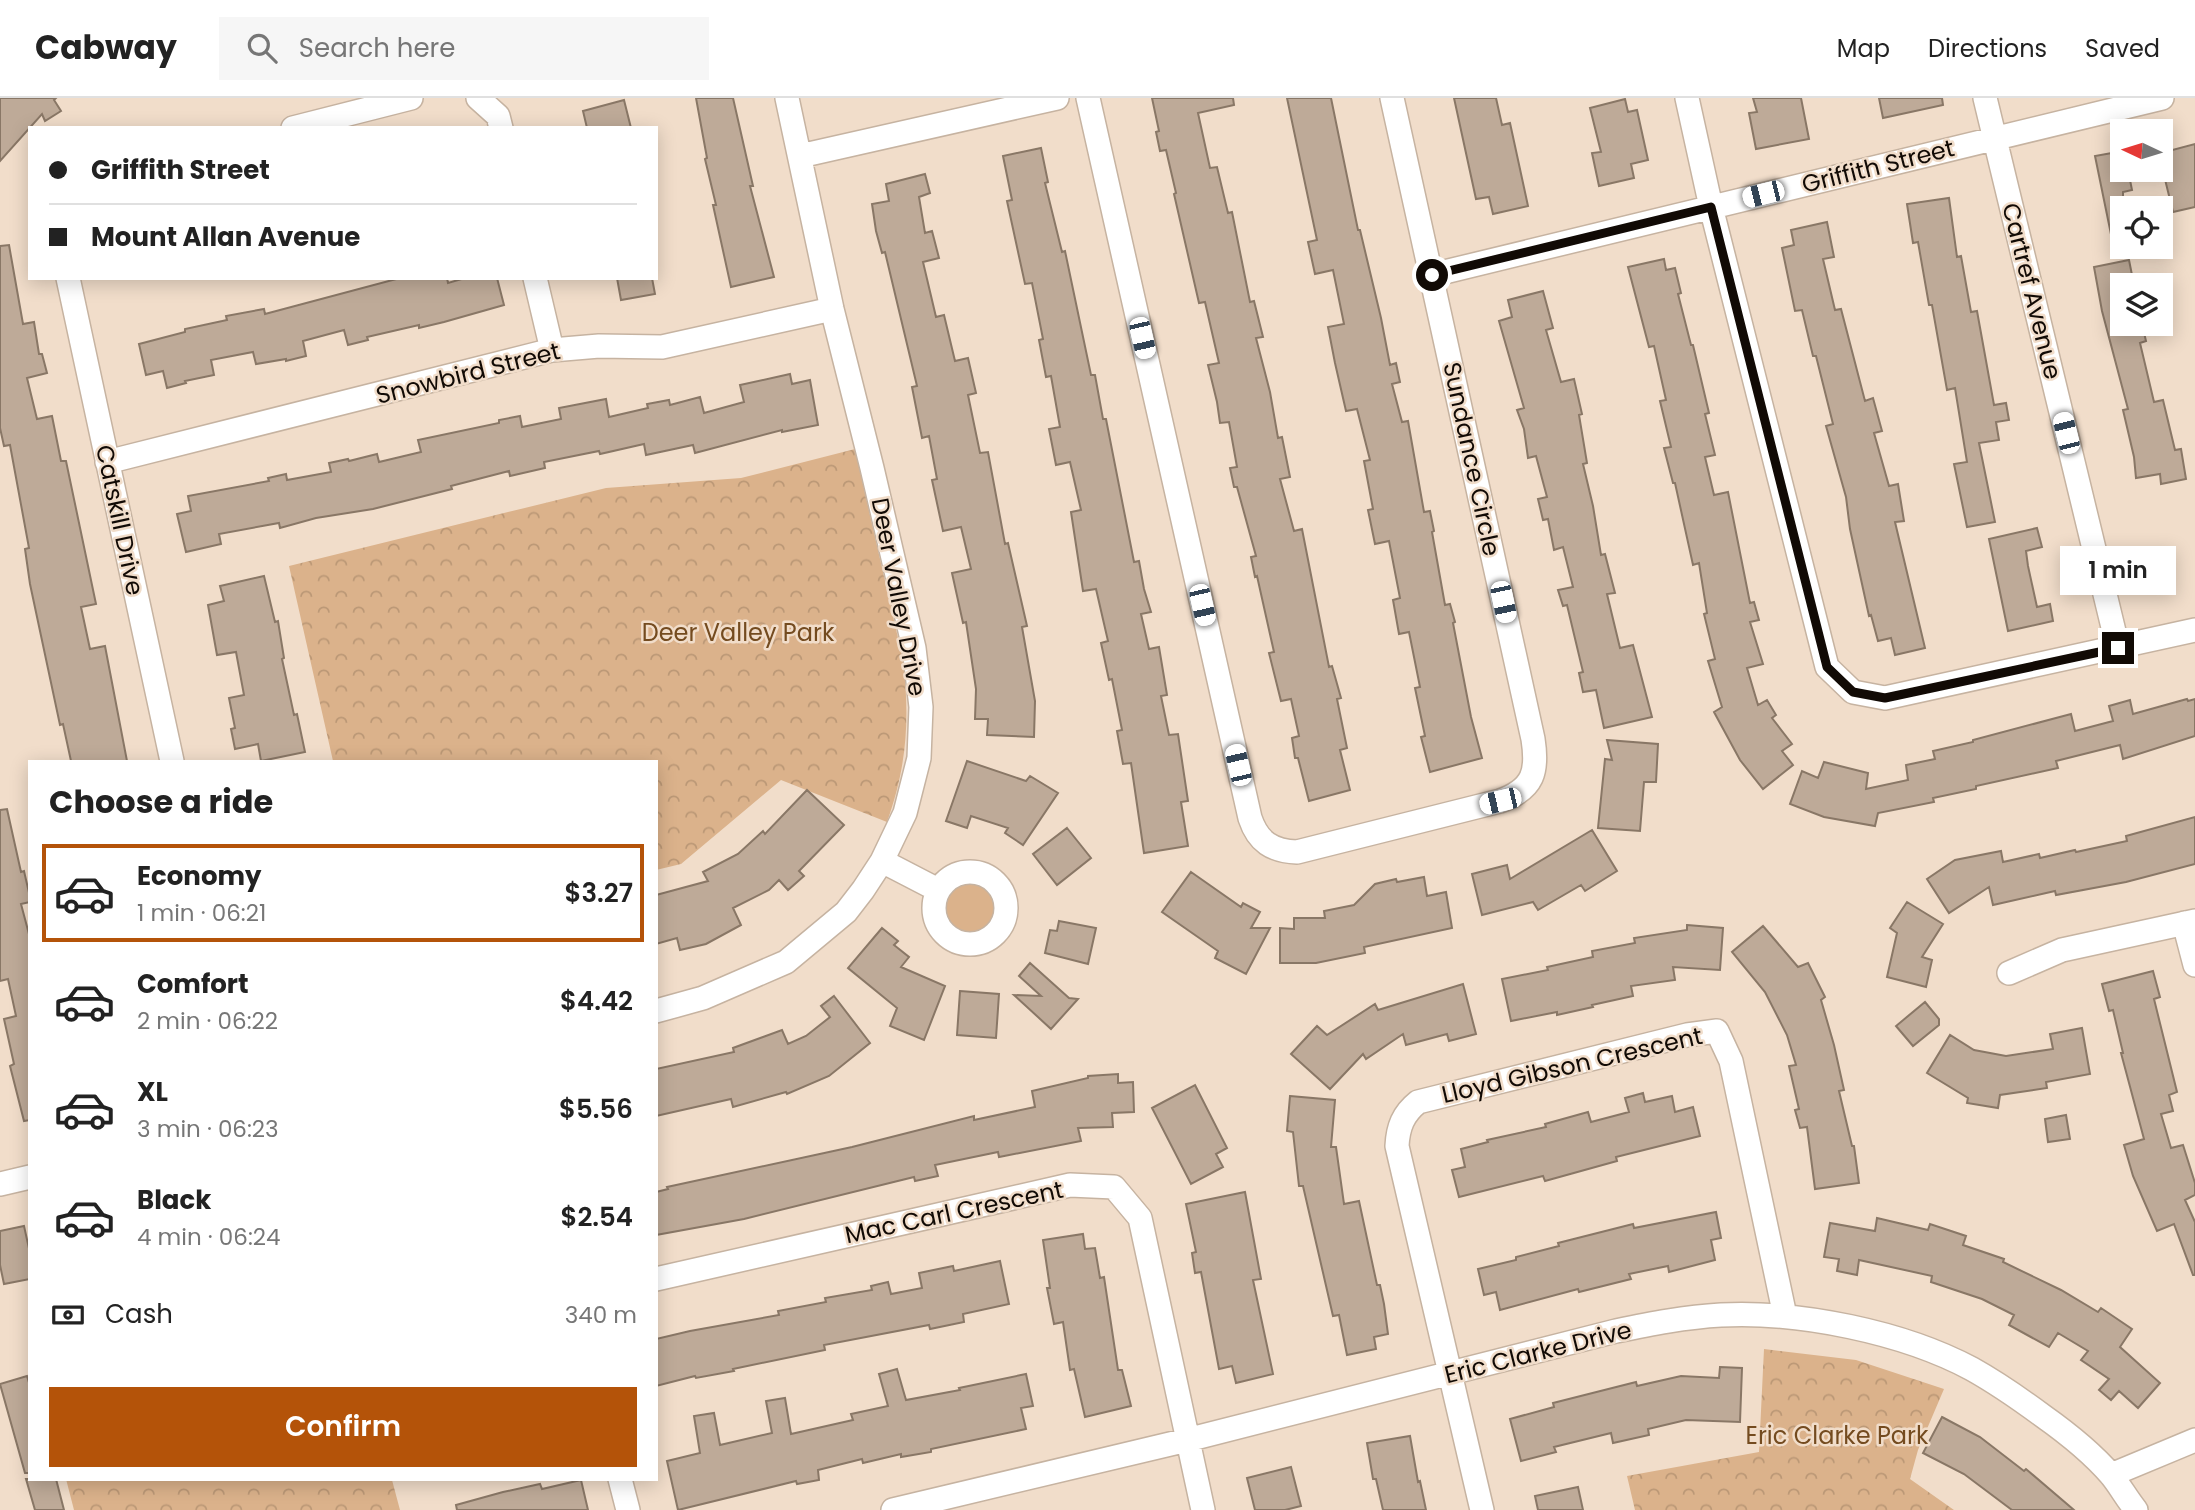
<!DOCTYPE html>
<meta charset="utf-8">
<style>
body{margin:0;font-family:Poppins,sans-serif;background:#f6f6f6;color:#222;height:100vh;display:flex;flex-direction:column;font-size:26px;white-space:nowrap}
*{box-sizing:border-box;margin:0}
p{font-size:23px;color:#767676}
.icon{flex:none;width:38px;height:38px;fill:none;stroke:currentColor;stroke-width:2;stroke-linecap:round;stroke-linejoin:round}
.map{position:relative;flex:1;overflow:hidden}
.details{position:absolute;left:28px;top:662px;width:630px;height:721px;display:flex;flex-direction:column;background:#fff;border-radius:0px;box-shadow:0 4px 18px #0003}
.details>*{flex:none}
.guide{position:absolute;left:28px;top:28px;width:630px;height:154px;border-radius:0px;box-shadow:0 4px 18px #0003;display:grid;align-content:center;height:154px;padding:0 21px;background:#fff}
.needle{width:46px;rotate:274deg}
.fabs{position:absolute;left:2110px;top:21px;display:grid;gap:14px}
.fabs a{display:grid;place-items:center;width:63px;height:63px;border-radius:0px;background:#fff;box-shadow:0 4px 18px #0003;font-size:35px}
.end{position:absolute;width:32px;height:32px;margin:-16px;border:9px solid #110a05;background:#fff;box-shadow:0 0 0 4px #fff}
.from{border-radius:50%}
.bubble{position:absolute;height:49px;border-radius:0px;background:#fff;box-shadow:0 4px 18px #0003;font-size:23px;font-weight:600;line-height:49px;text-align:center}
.car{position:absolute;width:21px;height:42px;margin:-21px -10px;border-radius:9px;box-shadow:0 0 5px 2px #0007;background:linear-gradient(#fff 24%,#345 0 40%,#fff 0 76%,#345 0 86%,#fff 0)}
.guide b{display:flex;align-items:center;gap:24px;height:66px;font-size:26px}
.guide b+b{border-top:2px solid #e0e0e0}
.guide i{width:18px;height:18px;background:#222}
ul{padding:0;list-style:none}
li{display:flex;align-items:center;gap:21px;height:98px;margin:0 14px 10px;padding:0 7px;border:4px solid transparent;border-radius:0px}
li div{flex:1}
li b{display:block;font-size:26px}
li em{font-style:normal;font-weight:600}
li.selected{border-color:#b45309}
li>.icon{width:63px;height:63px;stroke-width:1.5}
h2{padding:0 21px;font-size:32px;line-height:84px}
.pay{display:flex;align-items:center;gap:18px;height:77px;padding:0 21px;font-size:26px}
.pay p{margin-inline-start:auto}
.cta{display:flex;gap:14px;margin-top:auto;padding:14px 21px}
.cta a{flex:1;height:80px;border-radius:0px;background:#b45309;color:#fff;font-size:28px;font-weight:600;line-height:80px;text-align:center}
header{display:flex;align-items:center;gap:42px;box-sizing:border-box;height:98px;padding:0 35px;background:#fff;border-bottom:2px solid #e0e0e0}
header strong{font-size:33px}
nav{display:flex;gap:38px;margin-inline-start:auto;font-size:24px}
.search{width:490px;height:63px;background:#f6f6f6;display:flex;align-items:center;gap:18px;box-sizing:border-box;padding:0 24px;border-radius:0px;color:#767676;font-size:26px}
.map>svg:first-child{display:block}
.grass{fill:#dbb28b}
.forest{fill:url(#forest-crowns)}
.building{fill:#beaa98;stroke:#897766;stroke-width:2}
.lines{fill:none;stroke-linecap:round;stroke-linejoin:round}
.street-casing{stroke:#c6b3a1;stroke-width:26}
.street{stroke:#fff;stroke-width:23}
.route{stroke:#110a05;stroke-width:9}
.labels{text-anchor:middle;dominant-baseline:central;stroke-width:5;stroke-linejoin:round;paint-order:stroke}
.street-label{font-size:24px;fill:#110a05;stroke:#f1ddca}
.park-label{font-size:24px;fill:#744b1f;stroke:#f1ddca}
</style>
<header>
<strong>Cabway</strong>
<div class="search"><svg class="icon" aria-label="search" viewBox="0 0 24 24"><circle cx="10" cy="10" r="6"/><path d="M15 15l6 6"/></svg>Search here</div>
<nav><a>Map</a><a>Directions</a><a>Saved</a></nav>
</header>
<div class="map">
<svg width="2195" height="1412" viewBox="0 0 2195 1412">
<defs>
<pattern id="forest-crowns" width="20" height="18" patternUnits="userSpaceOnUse" patternTransform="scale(1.75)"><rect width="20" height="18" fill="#dbb28b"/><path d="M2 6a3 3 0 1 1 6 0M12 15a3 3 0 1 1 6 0" fill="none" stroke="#bb9876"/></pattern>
</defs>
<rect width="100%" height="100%" fill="#f1ddca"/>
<path class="grass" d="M944 810a26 26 0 1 1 52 0a26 26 0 1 1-52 0Z"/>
<path class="forest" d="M855,351L903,562C910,621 907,668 887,724L781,682L681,766L656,772V663H333L289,468L606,390L741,380Z
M1764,1251L1856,1262L1944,1291L1918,1352L1910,1381L1954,1412H1635L1627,1378L1759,1354Z
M66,1381H395L392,1382L400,1412H74Z"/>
<path class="building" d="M0,0H56L54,2L61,13L45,23L42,16L0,63Z
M696,0H733L753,88H750L774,179L731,189L713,107H716L705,61L707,60Z
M1152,0H1233L1234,7L1198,15L1210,70L1217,69L1228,115L1232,114L1250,204L1254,203L1263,239L1256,240L1270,294L1278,340L1282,339L1290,379L1280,381L1294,433L1302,431L1329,569L1332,568L1341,600L1337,601L1347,650L1340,652L1350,692L1309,703L1298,660H1295L1292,640L1299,638L1291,601L1281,603L1269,555L1274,554L1257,478L1255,479L1251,459L1256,458L1237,389H1234L1230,370L1237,369L1229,324L1220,325L1217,304L1208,267L1219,265L1205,204L1199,205L1174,96L1176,95L1166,52L1160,53L1156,34L1159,33Z
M1287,0H1331L1358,132H1360L1381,220L1390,267L1396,265L1400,284L1392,286L1402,324L1408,323L1424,414L1430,413L1434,433L1432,434L1445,507L1450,506L1455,524L1453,525L1471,619L1482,660L1430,674L1421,639L1425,638L1415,590L1420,589L1409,534L1399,536L1393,502L1400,500L1389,443L1375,446L1368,412L1373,411L1364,363L1370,362L1357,311L1346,313L1335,265L1328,229L1344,226L1333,172L1315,176L1308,144L1317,142Z
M1454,0H1496L1502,27L1510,25L1528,108L1493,116L1489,99L1476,101Z
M1753,0H1801L1809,41L1756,51L1749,15L1757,14Z
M1879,0H1942L1943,7L1883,20Z
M1625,1L1628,14L1637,12L1648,62L1631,66L1634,80L1599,88L1592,55L1601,54L1590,10Z
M624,2L631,30H587L583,13Z
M2195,46V109L2173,114L2161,65V55Z
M1041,50L1048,84L1045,85L1062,154L1065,153L1091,277H1095L1103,321H1106L1134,464L1139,463L1144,491L1151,514L1141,516L1149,551L1159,549L1167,597L1161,598L1169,637L1178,636L1188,703L1181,704L1188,748L1144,755L1131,665L1123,666L1117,633L1122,632L1112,581L1109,582L1101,545L1108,543L1096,491L1083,493L1071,414L1081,412L1070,364L1056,367L1049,331L1060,329L1051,278L1046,279L1039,242L1043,241L1032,185L1025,186L1007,103L1012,102L1003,58Z
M2123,53V72H2128L2132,92L2123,94V155L2115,156L2095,58Z
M925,76L930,95L919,99L925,135L932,133L939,160L923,164L936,219L944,217L955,263L968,260L976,295L968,297L980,355L988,354L1005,446L1008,445L1027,528L1022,529L1035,603L1034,639L987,637L988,621H975L976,591L966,524L963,525L952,475L971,471L961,429L943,433L932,382L937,381L929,338L922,340L912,289L917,288L885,154L882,155L876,133L872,106L889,103L886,86Z
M1949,100L1957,159L1961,158L1971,214L1977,213L1994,307L2006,305L2009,322L1996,324L1999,342L1979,345L1995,424L1967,429L1954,366L1967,364L1955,290L1947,292L1932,207H1929L1918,144L1913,145L1907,106Z
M1827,124L1834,159L1823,161L1835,212L1841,211L1865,303L1873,300L1882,333L1874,335L1889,388L1898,386L1904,423L1895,424L1925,550L1895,557L1891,540L1878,543L1871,517L1869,518L1850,431L1846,399L1826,328L1833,326L1816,258H1813L1802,212L1795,213L1782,150L1794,147L1791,132Z
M9,147L23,226L34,224L39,256H42L47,275L27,280L37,321L52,318L61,363H66L96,506L81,509L90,551L105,548L127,663H71L63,626L60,627L30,486L25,451L29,450L10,347L4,348L0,330V148Z
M1664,161L1666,172L1675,170L1681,195L1678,196L1691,247H1693L1709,315L1705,316L1715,357L1705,359L1714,397L1728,394L1750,505L1754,504L1759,522L1750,524L1763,566L1747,570L1758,607L1767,602L1776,617L1772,620L1792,646L1782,653L1793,667L1763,691L1740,662L1714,614L1722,609L1708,563L1715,561L1704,516L1707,515L1699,465L1693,467L1675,385H1673L1664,350L1671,349L1660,303L1666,302L1654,248L1649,249L1628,169Z
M2129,162L2134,187H2123V226H2142L2146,243L2140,245L2154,304L2163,302L2175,352L2181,351L2186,381L2161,386L2160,376L2136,380L2134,359L2123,312L2128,311L2102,213L2094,169Z
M400,180H447L448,185L465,180H497L504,207L444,224L419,230V227L367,239L368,242L348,247L344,232L303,243L306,258L286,263V261L256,266L253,254L211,262L214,277L185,283L186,285L167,290L163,273L146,277L139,246L185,234V231L227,222L226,218L264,211L265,216Z
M617,180H652L655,196L621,202Z
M1543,193L1553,230L1546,232L1561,284L1574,281L1582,316L1579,317L1587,365L1583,366L1593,408L1601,457L1605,456L1615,495L1607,496L1620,550L1633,547L1652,619L1604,630L1596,592L1583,594L1579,575L1583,574L1567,507L1563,508L1558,492L1573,489L1563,449L1554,452L1548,421L1543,422L1538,401L1547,399L1536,358L1528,360L1524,331L1517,312L1524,310L1499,223L1512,219L1508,202Z
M790,276L792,286L810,282L818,327L782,334V332L695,355L693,347L646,357L644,346L600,356L599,353L544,364L545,370L510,378L509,373L451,388L452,391L373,411L316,420L280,430L279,425L219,436L221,446L186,454L177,416L191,413L188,398L269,383L268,380L286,376L287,382L331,374L329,365L348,361L349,363L377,356L379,364L421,354L418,342L499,325V322L520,318L522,329L561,321L559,310L606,301L609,319L648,310L647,306L669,302L670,307L700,299L704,315L744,304L740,287Z
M2037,430L2042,449L2026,453L2028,468L2037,509L2050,506L2053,523L2008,533L1989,441Z
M264,478L275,524L278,523L284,560L282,561L294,617L297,616L305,654L261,663L258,646L235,651L231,631L235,630L229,600L244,597L236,554L217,557L208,507L224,503L220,488Z
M2187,601L2188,603L2195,601V638L2123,661L2120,647L2056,663L2058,670L1976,688V691L1933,700L1934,704L1878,715L1875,728L1824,719L1790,706L1802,673L1818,680L1824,664L1868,675L1866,691L1908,682L1906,667L1935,661L1933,653L1973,644V642L2071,616L2075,633L2113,623L2109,608L2130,602L2133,616Z
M1607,642L1658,646L1656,684H1644L1640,733L1598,730L1605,661L1612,662Z
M967,663L1026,683L1030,678L1058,695L1023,747L1005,735L1008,730L971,718L967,730L946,723Z
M807,692L844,727L799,773L804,778L788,792L779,782L769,792L733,810L741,827L706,846L680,852L677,840L656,846V797L708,783L703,774L738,756L763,733L765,736Z
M7,711L21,774L24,773L30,799V804L21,806L30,840V1022L24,1023L10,968L14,966L4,921L16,918L8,881L0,883V712Z
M2195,719V766L2126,784L2056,797L2055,793L1993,807L1989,789L1949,815L1927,781L1955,762L2001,753L2003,764L2039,756L2040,760L2075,752L2076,754L2127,743L2126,738Z
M1067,730L1091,760L1057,787L1033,756Z
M1592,732L1617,773L1585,793L1581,787L1538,812L1533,804L1482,817L1472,776L1507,767L1510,781Z
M1191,774L1241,809L1243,805L1260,814L1251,830H1270L1246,876L1215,860L1218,853L1162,814Z
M1424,779L1427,798L1446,794L1452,830L1364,849L1365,855L1316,865H1280V830L1294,831V820H1325L1324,813L1354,807L1375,786L1396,781L1397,784Z
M1907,804L1943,826L1922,859L1932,862L1926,889L1887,879L1897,835L1890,830Z
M1059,823L1096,830L1088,866L1045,855L1050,832L1057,833Z
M1687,827L1723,830L1720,872L1673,869L1675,882L1631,888L1633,898L1592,907L1593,909L1557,917V914L1511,923L1502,881L1548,872L1547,869L1593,859L1592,853L1635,845L1634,840L1687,832Z
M1763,828L1798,869L1808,865L1825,899L1821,902L1834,947L1844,992L1839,993L1852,1048H1854L1859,1085L1815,1091L1807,1029L1800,1030L1795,1012L1799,1011L1789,968L1796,967L1787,937L1765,894L1732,854Z
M882,830L898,843L894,847L909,859L901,869L945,888L924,942L890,928L897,910L848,870Z
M1030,865L1069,900L1078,901L1051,931L1014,897L1041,898L1019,878Z
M2153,873L2160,899L2154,901L2177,994L2169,997L2173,1013L2161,1016L2171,1050L2183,1047L2195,1085V1097L2185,1102L2195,1124V1177H2193L2174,1126L2157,1133L2133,1078L2124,1047L2144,1041L2121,955H2123L2113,912L2109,913L2102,886Z
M1463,886L1476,936L1449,943L1447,936L1406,947L1403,936L1366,961L1363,956L1330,991L1291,956L1317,928L1327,937L1375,906L1378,912Z
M960,893L999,896L996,940L957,937Z
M834,898L870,945L829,978L787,996L786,994L733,1009L731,1001L656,1018V971L734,954L733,950L782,932L788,946L806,938L830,919L821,908Z
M1925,904L1939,921V927L1913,948L1896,928Z
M2082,930L2090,976L2046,984L2047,990L2000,997L1998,1010L1967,1005L1968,1000L1927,975L1950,937L1974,952L2006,958L2053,951L2050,936Z
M1118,976V985L1133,984L1134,1014L1112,1015L1113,1029L1078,1030L1081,1043L999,1059L998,1054L935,1067L938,1078L915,1083L914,1079L744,1121L656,1137V1094L668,1091L667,1089L852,1049L974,1018V1022L1035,1009L1032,993L1088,980V978Z
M1195,987L1227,1050L1216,1056L1223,1069L1191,1086L1152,1010Z
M1643,995L1645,1004L1672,998L1675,1014L1693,1009L1700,1038L1616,1059L1617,1063L1545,1083L1543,1078L1459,1099L1452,1072L1465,1069L1461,1051L1488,1044L1487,1042L1546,1029L1545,1026L1588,1014L1591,1024L1629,1014L1625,1000Z
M1290,998L1335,1002L1331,1049H1336L1344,1106L1359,1103L1377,1187H1380L1384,1206L1388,1236L1374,1239L1376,1251L1347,1257L1339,1217L1333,1218L1303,1088H1299L1293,1034L1287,1033Z
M2066,1017L2070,1041L2048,1044L2045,1021Z
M1245,1094L1261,1181L1253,1182L1273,1276L1236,1285L1232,1268L1219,1271L1201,1174L1195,1175L1192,1155L1196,1154L1186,1106Z
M1716,1114L1721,1140L1711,1142L1715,1162L1669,1174L1668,1168L1629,1176L1631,1181L1579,1194L1578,1191L1500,1212L1496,1194L1484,1197L1478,1171L1516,1162V1159L1559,1148L1558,1145L1633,1126L1634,1130Z
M1877,1120L1928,1132L1930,1126L1966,1138L1963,1147L2004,1161L2003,1164L2061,1192L2098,1214L2101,1210L2132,1231L2120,1249L2160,1285L2138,1310L2119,1293L2111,1302L2099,1292L2109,1281L2081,1262L2088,1253L2058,1235L2049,1249L2009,1227L2014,1217L1982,1201L1931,1184L1932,1178L1859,1162L1857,1177L1837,1173L1839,1161L1824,1159L1830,1125L1875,1133Z
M24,1128L30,1155V1181L4,1186L0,1167V1133Z
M1083,1136L1085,1151L1095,1150L1100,1180L1104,1179L1118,1272H1122L1131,1308L1085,1319L1074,1271L1070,1272L1063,1224L1054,1226L1047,1190H1050L1043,1142Z
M1000,1163L1009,1206L963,1216L964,1224L930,1231L929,1227L824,1247L825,1252L733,1271L734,1273L696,1280L695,1278L656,1288V1241L690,1233L779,1217L778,1213L826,1204L825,1200L872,1192L871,1188L888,1184L891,1196L922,1190L919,1175L953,1168L954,1173Z
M1720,1269L1742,1270L1740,1324L1686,1322L1648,1331L1649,1337L1613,1345L1611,1335L1554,1349L1556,1354L1521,1363L1510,1321L1554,1309L1553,1305L1636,1284L1637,1288L1681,1278L1719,1280Z
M897,1271L906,1302L960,1292L959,1290L1026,1276L1033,1308L1021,1310L1026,1331L931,1351V1354L901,1359V1356L863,1365L862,1361L818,1372L819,1382L797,1386L796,1383L678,1412L667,1363L700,1355L694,1318L714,1315L720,1347L772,1335L766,1303L785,1300L791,1336L853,1322L851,1316L888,1308L879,1276Z
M27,1278L30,1288V1375H25L0,1286Z
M1942,1319L1980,1339L2024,1373L2026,1371L2074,1412H2012L1964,1376L1923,1355Z
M1410,1338L1418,1384L1420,1383L1426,1412H1383L1376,1381H1373L1367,1345Z
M1291,1369L1301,1408L1285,1412H1255L1247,1380Z
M26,1381H56L64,1412H35Z
M581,1382L588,1412H457L456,1407L503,1394L540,1386L542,1391Z
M1578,1389L1583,1412H1538L1535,1398Z"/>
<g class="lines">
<defs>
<path id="street" d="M478,0L498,18L501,30
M1088,0L1250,720C1258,744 1272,753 1297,754L1500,703C1534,691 1538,673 1533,641L1392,0
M1687,0L1711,109L1827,569L1853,594L1885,600L2195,532
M1985,0L2118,550
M293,30L411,0
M800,58L1057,0
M1432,177L2162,0
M68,180L172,663
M535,180L552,252
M107,364L552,252L599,248L662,249L832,211
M882,763L938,792
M934 810a36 36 0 1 1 72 0a36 36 0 1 1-72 0Z
M2184,825L2195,867
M2009,875L2062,852L2195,823
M656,913L703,900L786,864L846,814L863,792L882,763L905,715L919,660L921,609L914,550L872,370L832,211L787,0
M0,1086L30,1079
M656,1181L1070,1087L1114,1089L1140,1120L1203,1412
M2111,1377L2195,1342
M620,1381L628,1412
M893,1412L1187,1342L1616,1233C1650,1226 1685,1219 1721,1217C1799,1213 1903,1234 1972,1271C1997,1285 2020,1301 2043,1318C2067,1335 2092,1355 2111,1377C2120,1388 2127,1401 2136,1412
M1482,1412L1397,1048C1398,1029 1403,1016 1418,1004L1687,937L1717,933L1731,963L1785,1218"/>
</defs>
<use href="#street" class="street-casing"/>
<use href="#street" class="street"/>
</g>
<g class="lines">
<path class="route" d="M1432,177L1711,109L1827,569L1853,594L1885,600L2118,550"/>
</g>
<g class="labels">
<g class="street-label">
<text transform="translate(1878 68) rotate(-14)">Griffith Street</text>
<text transform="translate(2032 193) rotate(76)">Cartref Avenue</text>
<text transform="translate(468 275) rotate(-14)">Snowbird Street</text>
<text transform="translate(1472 361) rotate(78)">Sundance Circle</text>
<text transform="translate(120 422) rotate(78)">Catskill Drive</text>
<text transform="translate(899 499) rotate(79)">Deer Valley Drive</text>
<text transform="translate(1572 967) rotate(-13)">Lloyd Gibson Crescent</text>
<text transform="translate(954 1114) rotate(-12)">Mac Carl Crescent</text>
<text transform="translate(1538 1254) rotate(-14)">Eric Clarke Drive</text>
</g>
<g class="park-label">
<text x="738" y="534">Deer Valley Park</text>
<text x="1837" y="1337">Eric Clarke Park</text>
</g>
</g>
</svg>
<div class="fabs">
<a><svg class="needle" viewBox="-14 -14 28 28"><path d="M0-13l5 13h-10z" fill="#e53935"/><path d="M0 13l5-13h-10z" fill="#767676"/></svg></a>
<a><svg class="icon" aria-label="locate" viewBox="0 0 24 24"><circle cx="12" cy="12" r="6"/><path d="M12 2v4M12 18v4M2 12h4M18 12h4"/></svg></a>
<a><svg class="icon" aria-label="layers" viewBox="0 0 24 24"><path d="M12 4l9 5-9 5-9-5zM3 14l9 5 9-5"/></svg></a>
</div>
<i class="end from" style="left:1432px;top:177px"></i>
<i class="end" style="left:2118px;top:550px"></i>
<div class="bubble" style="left:2060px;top:448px;width:116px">1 min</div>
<i class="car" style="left:1763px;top:96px;rotate:256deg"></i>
<i class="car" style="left:1142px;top:240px;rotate:167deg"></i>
<i class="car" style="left:2066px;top:335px;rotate:346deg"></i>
<i class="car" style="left:1503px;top:504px;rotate:168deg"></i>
<i class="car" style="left:1202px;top:507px;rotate:167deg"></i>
<i class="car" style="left:1238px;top:667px;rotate:347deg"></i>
<i class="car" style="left:1500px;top:703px;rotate:257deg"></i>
<div class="guide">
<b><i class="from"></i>Griffith Street</b>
<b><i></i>Mount Allan Avenue</b>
</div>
<section class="details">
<h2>Choose a ride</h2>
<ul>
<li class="selected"><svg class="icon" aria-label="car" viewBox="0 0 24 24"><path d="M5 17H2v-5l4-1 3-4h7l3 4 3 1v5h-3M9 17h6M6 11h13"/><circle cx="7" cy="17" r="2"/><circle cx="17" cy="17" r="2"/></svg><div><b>Economy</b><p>1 min · 06:21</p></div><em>$3.27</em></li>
<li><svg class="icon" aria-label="car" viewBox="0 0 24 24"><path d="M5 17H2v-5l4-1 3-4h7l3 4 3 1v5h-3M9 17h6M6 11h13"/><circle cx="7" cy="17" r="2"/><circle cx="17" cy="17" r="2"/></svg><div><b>Comfort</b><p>2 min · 06:22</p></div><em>$4.42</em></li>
<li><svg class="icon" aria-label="car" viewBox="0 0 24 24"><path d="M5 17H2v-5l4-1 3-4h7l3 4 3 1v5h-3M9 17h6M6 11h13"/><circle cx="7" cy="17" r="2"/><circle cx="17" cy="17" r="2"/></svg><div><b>XL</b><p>3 min · 06:23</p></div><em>$5.56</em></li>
<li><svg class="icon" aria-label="car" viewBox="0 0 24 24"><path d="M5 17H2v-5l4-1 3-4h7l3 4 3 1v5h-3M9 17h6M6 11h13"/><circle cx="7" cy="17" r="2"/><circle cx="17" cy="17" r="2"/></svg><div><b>Black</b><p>4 min · 06:24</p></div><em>$2.54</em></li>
</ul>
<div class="pay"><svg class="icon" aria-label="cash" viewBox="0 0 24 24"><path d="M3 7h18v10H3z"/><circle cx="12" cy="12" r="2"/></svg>Cash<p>340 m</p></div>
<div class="cta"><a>Confirm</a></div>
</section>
</div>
